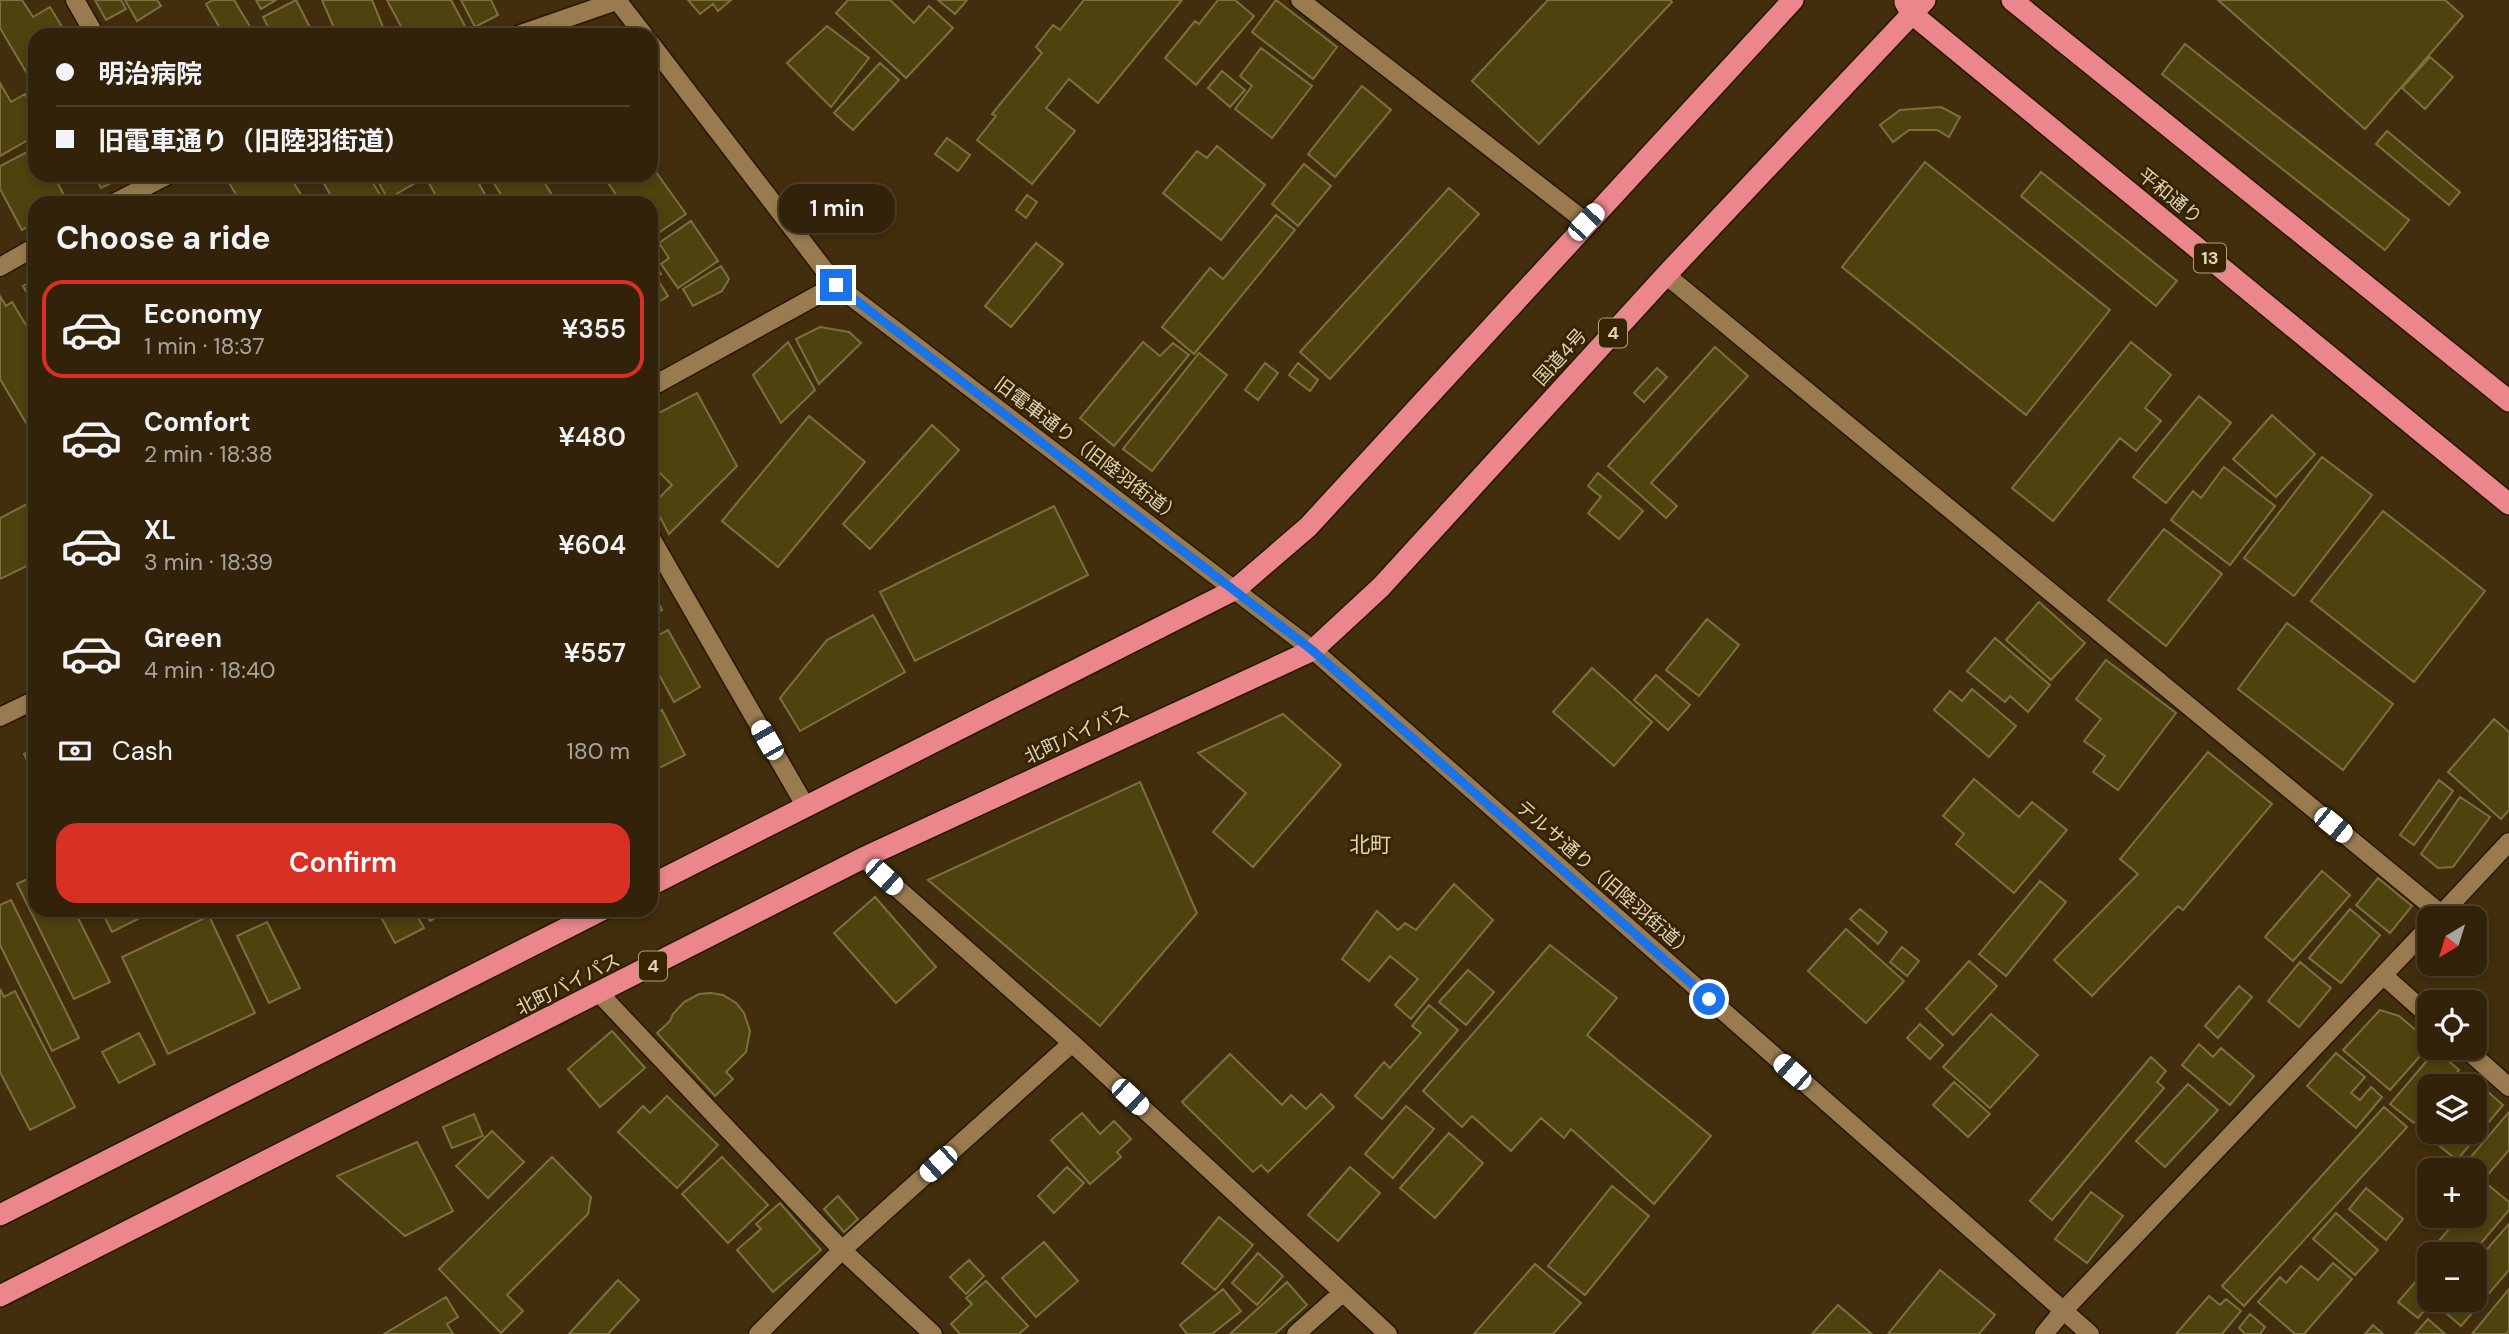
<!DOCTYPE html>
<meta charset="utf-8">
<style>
body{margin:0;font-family:"DM Sans","Noto Sans JP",sans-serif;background:#3a2a12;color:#f1f3f6;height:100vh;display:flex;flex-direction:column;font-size:26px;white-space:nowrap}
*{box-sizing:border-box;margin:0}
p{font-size:23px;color:#a8a49c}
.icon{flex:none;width:38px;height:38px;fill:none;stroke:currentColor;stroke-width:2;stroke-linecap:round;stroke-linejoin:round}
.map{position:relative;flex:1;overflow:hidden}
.sheet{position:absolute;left:28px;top:196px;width:630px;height:721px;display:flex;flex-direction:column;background:#322209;border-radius:21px;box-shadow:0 4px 10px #0003,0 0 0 2px #4d3f2a}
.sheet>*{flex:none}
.guide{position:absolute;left:28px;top:28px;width:630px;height:154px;border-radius:21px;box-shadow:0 4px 10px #0003,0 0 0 2px #4d3f2a;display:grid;align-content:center;height:154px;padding:0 28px;background:#322209}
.needle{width:46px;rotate:218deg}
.controls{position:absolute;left:2417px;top:906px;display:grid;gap:14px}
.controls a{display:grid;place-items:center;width:70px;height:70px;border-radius:14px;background:#322209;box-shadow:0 4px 10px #0003,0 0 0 2px #4d3f2a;font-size:35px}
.end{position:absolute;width:32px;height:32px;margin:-16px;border:9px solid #1a73e8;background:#fff;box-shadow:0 0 0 4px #fff}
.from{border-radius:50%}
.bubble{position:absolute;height:49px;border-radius:21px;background:#322209;box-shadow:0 4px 10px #0003,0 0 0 2px #4d3f2a;font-size:23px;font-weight:600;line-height:49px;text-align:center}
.car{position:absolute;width:21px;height:42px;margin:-21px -10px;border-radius:9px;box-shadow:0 0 5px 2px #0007;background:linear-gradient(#fff 24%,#345 0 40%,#fff 0 76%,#345 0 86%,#fff 0)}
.guide b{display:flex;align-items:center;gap:24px;height:66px;font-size:26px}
.guide b+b{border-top:2px solid #4d3f2a}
.guide i{width:18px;height:18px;background:#f1f3f6}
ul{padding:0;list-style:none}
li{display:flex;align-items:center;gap:21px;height:98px;margin:0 14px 10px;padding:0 14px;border:4px solid transparent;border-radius:21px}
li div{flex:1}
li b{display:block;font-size:26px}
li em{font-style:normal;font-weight:600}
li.current{border-color:#d93025}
li>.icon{width:63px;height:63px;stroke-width:1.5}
h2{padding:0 28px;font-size:32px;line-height:84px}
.pay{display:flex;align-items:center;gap:18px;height:77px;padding:0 28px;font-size:26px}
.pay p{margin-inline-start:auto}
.primary-button{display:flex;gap:14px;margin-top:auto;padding:14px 28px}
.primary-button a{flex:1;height:80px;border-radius:21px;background:#d93025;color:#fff;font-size:28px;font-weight:600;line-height:80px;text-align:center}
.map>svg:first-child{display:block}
.building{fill:#4e430e;stroke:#7c703e;stroke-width:2}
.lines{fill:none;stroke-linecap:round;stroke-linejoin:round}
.street-casing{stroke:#251702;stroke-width:21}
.secondary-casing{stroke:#251702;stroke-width:21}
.highway-casing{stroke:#251702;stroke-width:24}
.street{stroke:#997b4f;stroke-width:18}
.secondary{stroke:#997b4f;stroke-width:18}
.highway{stroke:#ea868c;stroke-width:21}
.route{stroke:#1a73e8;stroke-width:9}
.labels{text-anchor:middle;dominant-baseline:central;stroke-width:6;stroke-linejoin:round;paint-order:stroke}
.shield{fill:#372401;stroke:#af9e83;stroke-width:2}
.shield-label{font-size:18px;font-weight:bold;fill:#e2d2bb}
.street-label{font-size:19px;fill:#e2d2bb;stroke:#372401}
.neighbourhood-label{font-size:21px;fill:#e2d2bb;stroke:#372401}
</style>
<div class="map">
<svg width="2509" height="1334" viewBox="0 0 2509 1334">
<rect width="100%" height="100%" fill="#422e0c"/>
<path class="building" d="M0,0H22L33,17L50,7L67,35H35V87L0,28Z
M95,0H121L126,9L106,20Z
M125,0H157L161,6L137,21Z
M213,0H234L255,35H224L206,4Z
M256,0H276L261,9Z
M296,0L314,35H272L263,17Z
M322,0H372L383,27L365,35H337Z
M387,0H451L466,28L453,35H418L414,28L404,32Z
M461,0H491L498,15L475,27Z
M688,0H731L718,11L713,4L700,14Z
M848,0H890L914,23L929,6L953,28L906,78L836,13Z
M938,0H967L955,14Z
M1084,0H1182L1098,103L1069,79L1046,108L1075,131L1032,184L977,140L996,116L992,114L1042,53L1036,47L1053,25L1060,30Z
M1218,0H1235L1254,16L1196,85L1165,58L1195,21L1199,24Z
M1276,0L1337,47L1313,79L1252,32Z
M1548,0H1670L1672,2L1539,144L1472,81Z
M2218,0H2445L2463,16L2365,129Z
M827,26L869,58L831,107L787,63Z
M169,27L173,35H154Z
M2185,44L2409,220L2385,250L2162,74Z
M1261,48L1312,86L1272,138L1235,109L1252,86L1240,76Z
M2430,57L2453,77L2425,109L2402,88Z
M880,63L899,80L853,130L834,113Z
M1222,71L1245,90L1230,107L1208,88Z
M0,83L11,102L25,94L35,112V136L0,156Z
M1362,86L1391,110L1335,177L1308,154Z
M1941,107L1960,117L1949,137L1937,130H1909L1893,142L1880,125L1900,110Z
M2387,131L2460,192L2449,205L2376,144Z
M947,138L970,155L958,171L935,154Z
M1217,146L1265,185L1221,240L1163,193L1197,151L1207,158Z
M35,148V175H64L56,180L68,203H35V222L22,230L0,189V166Z
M1925,162L2110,310L2026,415L1842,267Z
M1304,164L1331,186L1298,226L1272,204Z
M651,165L686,214L651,238V203H622L608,183L620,175H651Z
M2041,172L2177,281L2156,306L2021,196Z
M94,175H128L101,188Z
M227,175H289L306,203H241L225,176Z
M319,175H368L384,201L335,203Z
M374,175H413L417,182L388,199Z
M432,175H474L490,203H440L426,178Z
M489,175H540L557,203H506Z
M1449,188L1479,214L1330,379L1300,352Z
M1027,195L1037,202L1026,218L1016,210Z
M1276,215L1295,230L1194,354L1162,327L1210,268L1223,279Z
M691,221L718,261L678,288L661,264L669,258L659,243Z
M1036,243L1063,264L1011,327L985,306Z
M651,258L661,274L656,277L668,296L651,307Z
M721,266L729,279L722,291L693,306L683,289Z
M35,279V307L23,286Z
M0,296L6,306L12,302L35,340V438L0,379Z
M820,327L849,332L861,343L819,384L796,339Z
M788,342L815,390L781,423L753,375Z
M1143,342L1160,356L1173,343L1189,355L1114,446L1080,418Z
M2131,342L2171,375L2145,408L2161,421L2136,451L2120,438L2053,521L2012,488Z
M1715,347L1748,376L1651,483L1677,506L1666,518L1608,466Z
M1199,353L1227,375L1152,471L1123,449Z
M1265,363L1278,373L1258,400L1245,390Z
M1298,363L1318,380L1310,391L1289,375Z
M1657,368L1667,377L1644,402L1634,393Z
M697,393L737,466L669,534L653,504L672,485L657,470L651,473V417Z
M2199,396L2231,423L2166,503L2133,477Z
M2272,415L2315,454L2276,497L2233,459Z
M809,416L865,462L778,567L722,521Z
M932,425L959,450L870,549L843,524Z
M2322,457L2372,495L2294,596L2244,558Z
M2224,467L2275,506L2230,565L2171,520L2193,491L2201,498Z
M1598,473L1643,511L1619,539L1588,513L1601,497L1588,486Z
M35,500V562L0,579V518Z
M1054,506L1088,575L915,661L880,592Z
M2383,511L2485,591L2414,682L2311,601Z
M2164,529L2222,574L2166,646L2108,600Z
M651,587L662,610L651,615Z
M2039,602L2085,643L2051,680L2006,640Z
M873,615L905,672L800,731L780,698L827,640Z
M1707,619L1739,645L1699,696L1666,670Z
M2287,623L2393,704L2343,770L2238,689Z
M668,630L700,687L674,702L651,660V639Z
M1995,638L2050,685L2028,712L2010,696L2005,702L1967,671Z
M2106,660L2176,713L2118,790L2093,772L2105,756L2084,741L2101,719L2076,699Z
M1592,668L1652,722L1614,766L1553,712Z
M1656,675L1690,705L1668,730L1634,700Z
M1972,689L2016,726L1989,757L1934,710L1950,691L1962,701Z
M662,710L685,755L651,772V715Z
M1283,714L1341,765L1253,867L1213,832L1246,793L1198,753Z
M2494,719L2509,732V810L2501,819L2448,772Z
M35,749V776L24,754Z
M2208,752L2272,804L2183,910L2178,906L2092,996L2054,960L2138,874L2120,859Z
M1974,779L2019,817L2032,802L2067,830L2014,893L1956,844L1964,834L1943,816Z
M2439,780L2453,791L2414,845L2400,835Z
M1140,782L1197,913L1100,1026L928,880Z
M2460,797L2490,817L2453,867L2438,868L2421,854Z
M2322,871L2350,895L2293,961L2265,937Z
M35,875V910H74L110,982L74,999L17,884Z
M2378,878L2412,906L2390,933L2356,905Z
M2040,881L2066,902L2006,976L1979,954Z
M1454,884L1493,920L1411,1019L1395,1005L1418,979L1390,956L1369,981L1342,959L1377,911L1398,930L1405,923L1416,930Z
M875,897L936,967L896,1003L834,933Z
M11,900L79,1038L52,1051L0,945V905Z
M1860,909L1887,932L1878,944L1850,919Z
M2350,909L2380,935L2341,983L2309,958Z
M101,910H156L112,932Z
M377,910H414L424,928L395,943Z
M424,910H450L430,921Z
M209,916L255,1013L168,1054L122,957Z
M267,922L300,988L269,1003L237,936Z
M1846,929L1904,981L1866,1023L1808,971Z
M1550,945L1617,998L1587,1035L1711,1136L1654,1204L1571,1129L1564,1138L1541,1118L1511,1151L1472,1116L1462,1127L1423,1091Z
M1902,947L1919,961L1907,976L1890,962Z
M1969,961L1997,986L1953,1035L1926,1009Z
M2300,962L2331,988L2299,1027L2268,1001Z
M1468,970L1494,992L1466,1025L1439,1002Z
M2239,986L2252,997L2218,1038L2205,1026Z
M0,989L4,997L15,991L75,1107L30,1130L0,1072Z
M711,993L723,995L736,1003L744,1013L750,1031L746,1052L726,1072L733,1079L715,1096L657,1033L670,1021L673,1014L684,1002L699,994Z
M1429,1005L1458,1030L1382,1119L1355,1096L1384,1062L1390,1068L1421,1033L1412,1026Z
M2380,1010L2399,1016L2429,1041V1046L2390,1090L2343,1050Z
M1991,1014L2038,1055L1990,1108L1943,1067Z
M1920,1024L1943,1045L1930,1059L1907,1038Z
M612,1031L645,1068L600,1107L568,1069Z
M139,1033L155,1064L119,1083L102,1052Z
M2199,1044L2213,1057L2221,1048L2254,1076L2230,1105L2182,1065Z
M2436,1050L2459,1070L2445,1087H2429V1106L2414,1123L2390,1104Z
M2336,1053L2365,1077L2351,1093L2360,1100L2371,1087L2382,1097L2356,1128L2307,1086Z
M1230,1054L1282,1105L1291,1095L1306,1109L1321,1094L1334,1107L1268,1172L1261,1165L1253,1172L1182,1102Z
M2151,1057L2166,1071L2157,1082L2164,1088L2052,1220L2030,1201Z
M1954,1082L1990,1114L1968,1137L1933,1105Z
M2188,1084L2218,1110L2165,1167L2136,1141Z
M2479,1084L2503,1105L2457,1160L2432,1140L2438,1132H2474V1089Z
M667,1096L718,1145L677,1188L618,1132L643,1106L650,1113Z
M1406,1106L1434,1129L1393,1178L1365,1154Z
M2384,1107L2407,1127L2244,1306L2222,1286Z
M2509,1112V1150L2474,1191V1171H2459Z
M1082,1113L1100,1134L1114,1121L1131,1139L1117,1152L1121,1157L1090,1184L1051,1140Z
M474,1114L483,1136L452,1148L443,1127Z
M492,1131L524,1162L488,1198L456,1166Z
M1449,1133L1483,1163L1435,1218L1400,1188Z
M417,1142L453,1211L405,1236L337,1176Z
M552,1157L591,1197L588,1214L507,1295L523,1311L501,1333L439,1269Z
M722,1157L768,1205L728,1243L682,1194Z
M1067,1167L1084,1183L1054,1213L1038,1196Z
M1350,1167L1380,1193L1338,1241L1308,1215Z
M2487,1184L2509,1202V1210L2471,1255H2427L2460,1216H2474V1199Z
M1612,1186L1649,1216L1585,1295L1548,1266Z
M2366,1188L2403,1219L2386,1240L2349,1209Z
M2091,1192L2123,1216L2087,1263L2055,1239Z
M838,1196L858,1219L844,1232L824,1209Z
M780,1203L821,1250L773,1292L737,1250L761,1229L756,1224Z
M2336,1213L2378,1250L2355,1275L2313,1239Z
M1219,1217L1253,1245L1215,1290L1182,1263Z
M2509,1224V1270L2461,1326L2439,1307L2444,1300H2474V1264Z
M1044,1242L1078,1281L1036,1317L1002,1278Z
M1258,1253L1283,1276L1257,1305L1232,1283Z
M969,1260L984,1276L966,1294L950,1277Z
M2333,1263L2352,1279L2304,1334H2295L2258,1302L2280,1277L2286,1283L2301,1266L2318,1280Z
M1535,1264L1581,1303L1553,1334H1474Z
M2429,1266V1300H2433L2418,1318L2398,1302Z
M1940,1270L1995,1315L1979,1334H1888Z
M618,1280L639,1300L608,1334H569Z
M986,1281L1028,1326L1019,1334H960L951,1324L972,1304L966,1298Z
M1287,1282L1307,1305L1275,1334H1230Z
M1223,1289L1241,1311L1212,1334H1187L1180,1325Z
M2509,1289V1331L2506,1334H2472Z
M2209,1296L2220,1305L2226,1299L2241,1311L2222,1334H2176Z
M446,1297L458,1317L447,1324L453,1334H384Z
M1838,1305L1872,1334H1812Z
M2250,1314L2265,1327L2260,1334H2245L2239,1328Z
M2428,1319L2445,1334H2415Z
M2373,1325L2383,1334H2365Z"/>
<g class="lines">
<defs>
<path id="street" d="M75,0L95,35
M1300,0L1586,222
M518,35L619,0
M114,203L168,175
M0,267L35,247
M1666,275L2441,914
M651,538L806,807
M863,858L1072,1043L1388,1334
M2437,919L2509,842
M2383,975L2429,1016
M599,993L842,1250L933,1334
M2465,1048L2509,1087
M758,1334L842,1250L1072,1043
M1296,1334L1342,1293
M2044,1334L2063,1311L2429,927"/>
<path id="secondary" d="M617,0L644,35
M651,44L836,285L1313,650L2090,1334
M651,387L836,285
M0,717L35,700"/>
<path id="highway" d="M2012,0L2509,401
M1905,2L1911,13L2509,504
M651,885L1236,589L1308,527L1793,0
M0,1215L602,910
M0,1296L863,858L1313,650L1381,587L1666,275L1925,0"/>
</defs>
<use href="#street" class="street-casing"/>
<use href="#secondary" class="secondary-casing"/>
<use href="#highway" class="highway-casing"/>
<use href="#street" class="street"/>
<use href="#secondary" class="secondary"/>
<use href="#highway" class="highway"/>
</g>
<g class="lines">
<path class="route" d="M836,285L1312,650L1709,999"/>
</g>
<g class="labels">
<g class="shield">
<rect x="2194" y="243.5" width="32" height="29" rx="5"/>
<rect x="1599" y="318.5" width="28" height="29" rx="5"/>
<rect x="639" y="951.5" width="28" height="29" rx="5"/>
</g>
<g class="shield-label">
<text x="2210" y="258">13</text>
<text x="1613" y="333">4</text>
<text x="653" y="966">4</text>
</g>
<g class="street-label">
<text transform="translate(2170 196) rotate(39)">平和通り</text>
<text transform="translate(1560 357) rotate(-48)">国道4号</text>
<text transform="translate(1088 450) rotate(37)">旧電車通り（旧陸羽街道）</text>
<text transform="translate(1077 734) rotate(-25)">北町バイパス</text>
<text transform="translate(1605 879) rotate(41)">テルサ通り（旧陸羽街道）</text>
<text transform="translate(568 984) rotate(-27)">北町バイパス</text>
</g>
<g class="neighbourhood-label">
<text x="1370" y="845">北町</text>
</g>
</g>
</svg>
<div class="controls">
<a><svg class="needle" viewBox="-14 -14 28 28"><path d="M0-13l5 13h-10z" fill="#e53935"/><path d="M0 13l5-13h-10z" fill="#a8a49c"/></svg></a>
<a><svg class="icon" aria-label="locate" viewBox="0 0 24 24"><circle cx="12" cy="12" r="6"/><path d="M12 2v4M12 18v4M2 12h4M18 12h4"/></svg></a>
<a><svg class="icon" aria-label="layers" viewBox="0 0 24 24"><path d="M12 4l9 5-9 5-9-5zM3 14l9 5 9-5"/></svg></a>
<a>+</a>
<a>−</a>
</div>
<i class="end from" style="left:1709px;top:999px"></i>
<i class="end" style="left:836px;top:285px"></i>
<div class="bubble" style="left:779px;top:184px;width:116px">1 min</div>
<i class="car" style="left:1586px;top:222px;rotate:43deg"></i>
<i class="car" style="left:767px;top:740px;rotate:330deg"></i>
<i class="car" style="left:2333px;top:825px;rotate:129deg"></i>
<i class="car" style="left:884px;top:877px;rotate:132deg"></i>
<i class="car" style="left:1792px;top:1072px;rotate:311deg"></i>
<i class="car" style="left:1130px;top:1097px;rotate:133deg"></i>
<i class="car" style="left:938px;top:1164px;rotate:228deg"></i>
<div class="guide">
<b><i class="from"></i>明治病院</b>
<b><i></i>旧電車通り（旧陸羽街道）</b>
</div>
<section class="sheet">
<h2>Choose a ride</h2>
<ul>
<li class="current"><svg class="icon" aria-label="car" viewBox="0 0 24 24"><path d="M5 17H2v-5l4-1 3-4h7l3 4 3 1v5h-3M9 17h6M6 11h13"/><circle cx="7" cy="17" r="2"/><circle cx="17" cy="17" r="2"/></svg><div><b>Economy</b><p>1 min · 18:37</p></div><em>¥355</em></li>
<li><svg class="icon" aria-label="car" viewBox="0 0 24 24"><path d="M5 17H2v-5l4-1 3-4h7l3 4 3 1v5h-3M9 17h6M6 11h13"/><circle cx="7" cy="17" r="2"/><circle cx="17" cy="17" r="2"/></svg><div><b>Comfort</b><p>2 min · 18:38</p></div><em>¥480</em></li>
<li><svg class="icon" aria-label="car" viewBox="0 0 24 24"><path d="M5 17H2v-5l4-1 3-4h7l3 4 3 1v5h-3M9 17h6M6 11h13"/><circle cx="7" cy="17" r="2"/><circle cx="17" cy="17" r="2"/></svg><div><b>XL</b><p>3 min · 18:39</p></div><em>¥604</em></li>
<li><svg class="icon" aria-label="car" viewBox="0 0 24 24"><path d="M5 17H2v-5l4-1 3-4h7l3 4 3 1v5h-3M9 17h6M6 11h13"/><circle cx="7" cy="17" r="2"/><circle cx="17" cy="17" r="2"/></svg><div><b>Green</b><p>4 min · 18:40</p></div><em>¥557</em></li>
</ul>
<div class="pay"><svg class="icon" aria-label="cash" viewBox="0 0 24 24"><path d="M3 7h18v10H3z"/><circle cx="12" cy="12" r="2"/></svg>Cash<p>180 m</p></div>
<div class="primary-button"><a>Confirm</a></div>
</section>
</div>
